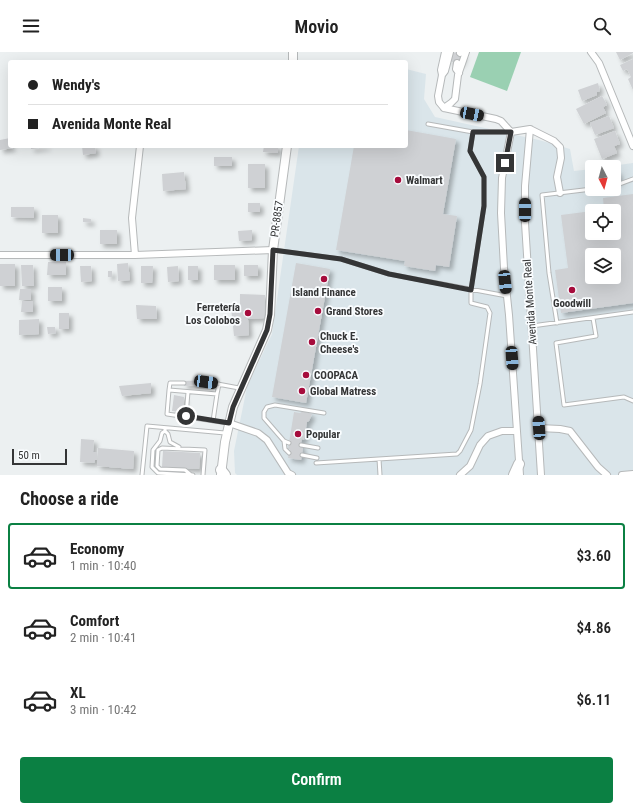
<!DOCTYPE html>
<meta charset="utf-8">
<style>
body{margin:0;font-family:"Roboto Condensed",sans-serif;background:#f6f6f6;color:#222;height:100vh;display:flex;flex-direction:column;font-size:15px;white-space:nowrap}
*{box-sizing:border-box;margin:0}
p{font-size:13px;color:#767676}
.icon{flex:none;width:22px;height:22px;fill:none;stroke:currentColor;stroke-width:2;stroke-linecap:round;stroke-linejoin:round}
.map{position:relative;height:423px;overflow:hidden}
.drawer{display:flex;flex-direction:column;background:#fff;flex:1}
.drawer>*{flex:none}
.guide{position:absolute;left:8px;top:8px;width:400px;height:88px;border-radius:4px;box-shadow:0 4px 16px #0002;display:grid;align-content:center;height:88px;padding:0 20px;background:#fff}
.needle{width:26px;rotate:174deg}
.buttons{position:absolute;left:585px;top:108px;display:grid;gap:8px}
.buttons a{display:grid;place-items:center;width:36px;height:36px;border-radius:4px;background:#fff;box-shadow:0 4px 16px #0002;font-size:20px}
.scale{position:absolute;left:12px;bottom:10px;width:55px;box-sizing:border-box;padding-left:4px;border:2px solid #343536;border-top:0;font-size:11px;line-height:14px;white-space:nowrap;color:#343536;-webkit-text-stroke:3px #fafdff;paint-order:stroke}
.end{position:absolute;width:18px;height:18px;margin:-9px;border:5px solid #343536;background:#fff;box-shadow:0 0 0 2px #fff}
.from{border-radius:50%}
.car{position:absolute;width:12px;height:24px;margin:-12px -6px;border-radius:5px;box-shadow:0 0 3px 1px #0007;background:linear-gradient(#222 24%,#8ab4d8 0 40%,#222 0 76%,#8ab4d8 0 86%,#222 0)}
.guide b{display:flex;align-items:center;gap:14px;height:38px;font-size:15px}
.guide b+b{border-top:1px solid #e0e0e0}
.guide i{width:10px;height:10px;background:#222}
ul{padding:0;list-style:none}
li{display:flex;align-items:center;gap:12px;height:66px;margin:0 8px 6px;padding:0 12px;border:2px solid transparent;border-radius:4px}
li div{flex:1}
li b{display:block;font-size:15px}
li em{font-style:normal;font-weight:600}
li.active{border-color:#0b8043}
li>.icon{width:36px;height:36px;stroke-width:1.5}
h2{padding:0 20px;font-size:18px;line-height:48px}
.button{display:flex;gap:8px;margin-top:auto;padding:8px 20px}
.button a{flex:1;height:46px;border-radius:4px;background:#0b8043;color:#fff;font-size:16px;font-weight:600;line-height:46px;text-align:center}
header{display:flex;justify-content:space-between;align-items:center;height:52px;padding:0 20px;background:#fff;font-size:18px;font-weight:600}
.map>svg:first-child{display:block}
.built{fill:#dae5ea;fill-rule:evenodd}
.green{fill:#9ad0b2}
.building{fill:#cfd1d4;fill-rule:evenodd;filter:url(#shadow)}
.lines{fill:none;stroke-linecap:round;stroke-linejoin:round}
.service-casing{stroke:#b6b9ba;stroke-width:5}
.minor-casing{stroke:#b6b9ba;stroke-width:8}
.tertiary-casing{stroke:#b6b9ba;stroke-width:10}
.primary-casing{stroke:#b6b9ba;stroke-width:12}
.service{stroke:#fff;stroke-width:3}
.minor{stroke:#fff;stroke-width:6}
.tertiary{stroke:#fff;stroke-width:8}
.primary{stroke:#fff;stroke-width:10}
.route{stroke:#343536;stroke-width:5}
.poi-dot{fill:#a60c3c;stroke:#fafdff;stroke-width:1.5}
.labels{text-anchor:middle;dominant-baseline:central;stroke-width:3.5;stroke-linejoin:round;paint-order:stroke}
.poi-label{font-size:11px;font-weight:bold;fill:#343536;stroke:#fafdff;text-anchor:start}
.street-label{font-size:11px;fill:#343536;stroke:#fafdff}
</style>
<header><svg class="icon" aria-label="menu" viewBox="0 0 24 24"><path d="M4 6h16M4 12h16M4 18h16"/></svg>Movio<svg class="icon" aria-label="search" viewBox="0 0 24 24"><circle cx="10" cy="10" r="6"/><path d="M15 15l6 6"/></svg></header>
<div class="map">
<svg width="633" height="423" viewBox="0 0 633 423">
<defs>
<filter id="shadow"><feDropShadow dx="3.5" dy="3.5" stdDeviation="2" flood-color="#0004"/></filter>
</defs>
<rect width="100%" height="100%" fill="#ecf0f1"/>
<path class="built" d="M406,17L426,22L424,47L435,65L539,88L570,97L574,119L592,117V137H614V115H604L633,111V423H237L235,421L234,399L247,335L272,282L299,94H406ZM592,159H614V181H592ZM592,203H614V225H592Z"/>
<path class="green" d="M479,0H521L507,39L470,25Z"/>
<path class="building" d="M451,0L464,2L460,12L449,9Z
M616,0H633V1L620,8Z
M633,7V38L628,27L631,25L627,17L623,19L620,13Z
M598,31L600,39L597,40V43L582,49L578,38Z
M602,44L607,53L603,55L606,61L584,72L576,57Z
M609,64L614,76L595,83L590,71Z
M406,78L456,87L443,162L457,164L449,215L436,213L435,219L404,214L405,209L336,198L354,94H406Z
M615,79L620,92L614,94L617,101L602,107L594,87Z
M10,86V94H12L13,96L0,98V88Z
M31,94H47V95L31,97Z
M82,94H95L96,101L83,103Z
M264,94H278V101L263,100Z
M214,105H232V114H214Z
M248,112H265V136H248Z
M614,119H618L620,129L614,130Z
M184,120L186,137L163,139L162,122Z
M633,142V251L561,261L555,218L568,216L561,163L592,159V181H614V159H598L604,157L603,146ZM592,203H614V225H592Z
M248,151H260V160H248Z
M11,155H34V166L11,165Z
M42,163H58V181H42Z
M83,166L91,167V171L83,170Z
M100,178H117V192H100Z
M252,178V188L239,189L238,179Z
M48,210H66V223H47Z
M128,211L130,228L118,229L117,212Z
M296,211L330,217L306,351L272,345Z
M0,212H15V234H0Z
M21,213H33L34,234H22Z
M214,213H235V228H214Z
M244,213H258V224H244Z
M80,214H91L92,229L81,230Z
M141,214H153L152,231H141Z
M178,214L179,229L168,230L167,215Z
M188,214H198V228H188Z
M108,219H112V225H108Z
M48,235H62V249H48Z
M20,237H31V248H19Z
M240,242L265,243L264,266L248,267L249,283L234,284L231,255L240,256Z
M22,249H33V260H21Z
M136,253L156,254L157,267H137Z
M59,261H69V277H59Z
M39,267V282L19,283V268Z
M47,275H55L56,281L48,282Z
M206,328L207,333L184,334V329Z
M151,331V341L122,344L119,334Z
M174,343L184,345L183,360L172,359Z
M303,359L312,362L309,369L307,370L304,388L302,387L300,395L303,396L301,408L288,406L290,397H288L294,360L300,361Z
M81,387L94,388L93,400H97V408H95L94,411L80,410Z
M98,396L134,399L133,417L97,414Z
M163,399L200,401L199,417L162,415Z"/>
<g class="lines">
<defs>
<path id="service" d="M428,72L473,80H511
M614,134L633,127
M273,198L341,207L389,222L507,244
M593,266L596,284L556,291L564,353L624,345L633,349
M557,271L549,221L542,143L592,137
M532,274L633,260
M207,330L239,336
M169,338L170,331H184
M217,342L219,332
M186,364L188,340
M213,369L217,342L169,338L167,362L228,371
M165,376V379L162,381L160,389L153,398L152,415L158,421L193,423
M165,379L168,382L170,390L179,395
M284,389L285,397L289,401
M289,391L284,389L264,366V360L267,355L275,353L324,361
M301,393L318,396
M302,403L317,406
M379,407L380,423
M316,411L457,402L460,399L471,378L480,332L490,261L487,255L471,251V238L484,154V125L470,99L473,80
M142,423L147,374L225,381
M191,423L185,418L160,417L157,414L158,398L162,396L205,398L203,423"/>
<path id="minor" d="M591,0L599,11L633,94
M460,1L461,0
M457,11L456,17L459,21
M442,23L445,19L450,0
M444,56L496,67L501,69L511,80
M444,56L451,51L455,47L458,23L466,0
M444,56L439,50L438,44L442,23L441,18L445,0
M530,77L525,134V171L541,423
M511,80L502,126L501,161L504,216L509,263L520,423
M511,80L530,77L554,89L560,95L561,106L557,125L560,141
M1,203H135L273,198
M135,203L132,166L140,94
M229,371L258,381L267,388L288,421L292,423
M539,376L560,377L570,379L598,415L607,423
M460,423L470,414L480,393L488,384L502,379H517
M622,423L633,422"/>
<path id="tertiary" d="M293,0V10
M221,423L225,390L233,355L267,278L270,263L273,198L287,94"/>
<path id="primary" d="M221,418L225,423
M514,423L519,412"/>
</defs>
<use href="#service" class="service-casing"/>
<use href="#minor" class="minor-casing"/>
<use href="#tertiary" class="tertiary-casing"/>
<use href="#primary" class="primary-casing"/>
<use href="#service" class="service"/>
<use href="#minor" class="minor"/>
<use href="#tertiary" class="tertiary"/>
<use href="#primary" class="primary"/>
</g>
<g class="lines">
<path class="route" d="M186,364L229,371L233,355L267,278L270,262L273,198L341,207L389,222L471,238L484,154V125L470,99L473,80H511L505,111"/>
</g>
<g class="poi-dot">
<circle cx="398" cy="128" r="4"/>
<circle cx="324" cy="227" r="4"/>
<circle cx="572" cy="238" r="4"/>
<circle cx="318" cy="259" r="4"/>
<circle cx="248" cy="261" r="4"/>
<circle cx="312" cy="290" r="4"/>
<circle cx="306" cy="323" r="4"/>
<circle cx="302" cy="339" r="4"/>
<circle cx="298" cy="382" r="4"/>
</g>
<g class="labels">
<g class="poi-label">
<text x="406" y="128">Walmart</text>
<text x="324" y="240" text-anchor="middle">Island Finance</text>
<text x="572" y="251" text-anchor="middle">Goodwill</text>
<text x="240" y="255" text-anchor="end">Ferretería<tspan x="240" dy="13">Los Colobos</tspan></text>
<text x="326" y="259">Grand Stores</text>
<text x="320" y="284">Chuck E.<tspan x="320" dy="13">Cheese's</tspan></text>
<text x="314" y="323">COOPACA</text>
<text x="310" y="339">Global Matress</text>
<text x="306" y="382">Popular</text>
</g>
<g class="street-label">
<text transform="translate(277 167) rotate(-82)">PR-8857</text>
<text transform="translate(530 250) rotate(-94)">Avenida Monte Real</text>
</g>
</g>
</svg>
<div class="buttons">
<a><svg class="needle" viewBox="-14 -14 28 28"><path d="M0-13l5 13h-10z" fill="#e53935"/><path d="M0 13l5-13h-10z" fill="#767676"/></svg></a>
<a><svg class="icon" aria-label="locate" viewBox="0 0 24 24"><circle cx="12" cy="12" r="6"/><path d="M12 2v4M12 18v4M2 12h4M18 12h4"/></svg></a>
<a><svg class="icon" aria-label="layers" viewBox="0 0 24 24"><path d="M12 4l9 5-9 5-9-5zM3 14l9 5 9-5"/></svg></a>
</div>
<div class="scale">50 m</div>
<i class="end from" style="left:186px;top:364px"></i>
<i class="end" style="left:505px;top:111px"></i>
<i class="car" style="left:472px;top:62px;rotate:101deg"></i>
<i class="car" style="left:525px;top:158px;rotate:0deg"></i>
<i class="car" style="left:62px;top:203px;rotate:270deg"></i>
<i class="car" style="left:505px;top:230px;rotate:174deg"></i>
<i class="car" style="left:512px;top:306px;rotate:176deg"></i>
<i class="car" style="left:206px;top:330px;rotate:98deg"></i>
<i class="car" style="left:539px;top:376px;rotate:356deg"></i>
<div class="guide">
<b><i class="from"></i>Wendy's</b>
<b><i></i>Avenida Monte Real</b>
</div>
</div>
<section class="drawer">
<h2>Choose a ride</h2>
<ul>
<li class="active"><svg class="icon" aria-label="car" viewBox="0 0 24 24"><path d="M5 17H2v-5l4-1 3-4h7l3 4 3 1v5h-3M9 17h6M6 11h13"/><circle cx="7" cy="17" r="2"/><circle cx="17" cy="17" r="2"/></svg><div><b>Economy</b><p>1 min · 10:40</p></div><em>$3.60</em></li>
<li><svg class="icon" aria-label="car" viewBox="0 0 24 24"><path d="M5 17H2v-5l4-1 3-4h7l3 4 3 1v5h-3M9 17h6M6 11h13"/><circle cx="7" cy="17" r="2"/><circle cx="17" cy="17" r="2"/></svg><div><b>Comfort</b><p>2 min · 10:41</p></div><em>$4.86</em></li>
<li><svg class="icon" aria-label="car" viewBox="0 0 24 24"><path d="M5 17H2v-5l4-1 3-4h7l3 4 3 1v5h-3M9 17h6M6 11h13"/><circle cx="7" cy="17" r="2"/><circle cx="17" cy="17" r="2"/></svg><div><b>XL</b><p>3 min · 10:42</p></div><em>$6.11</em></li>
</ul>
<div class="button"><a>Confirm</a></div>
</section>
